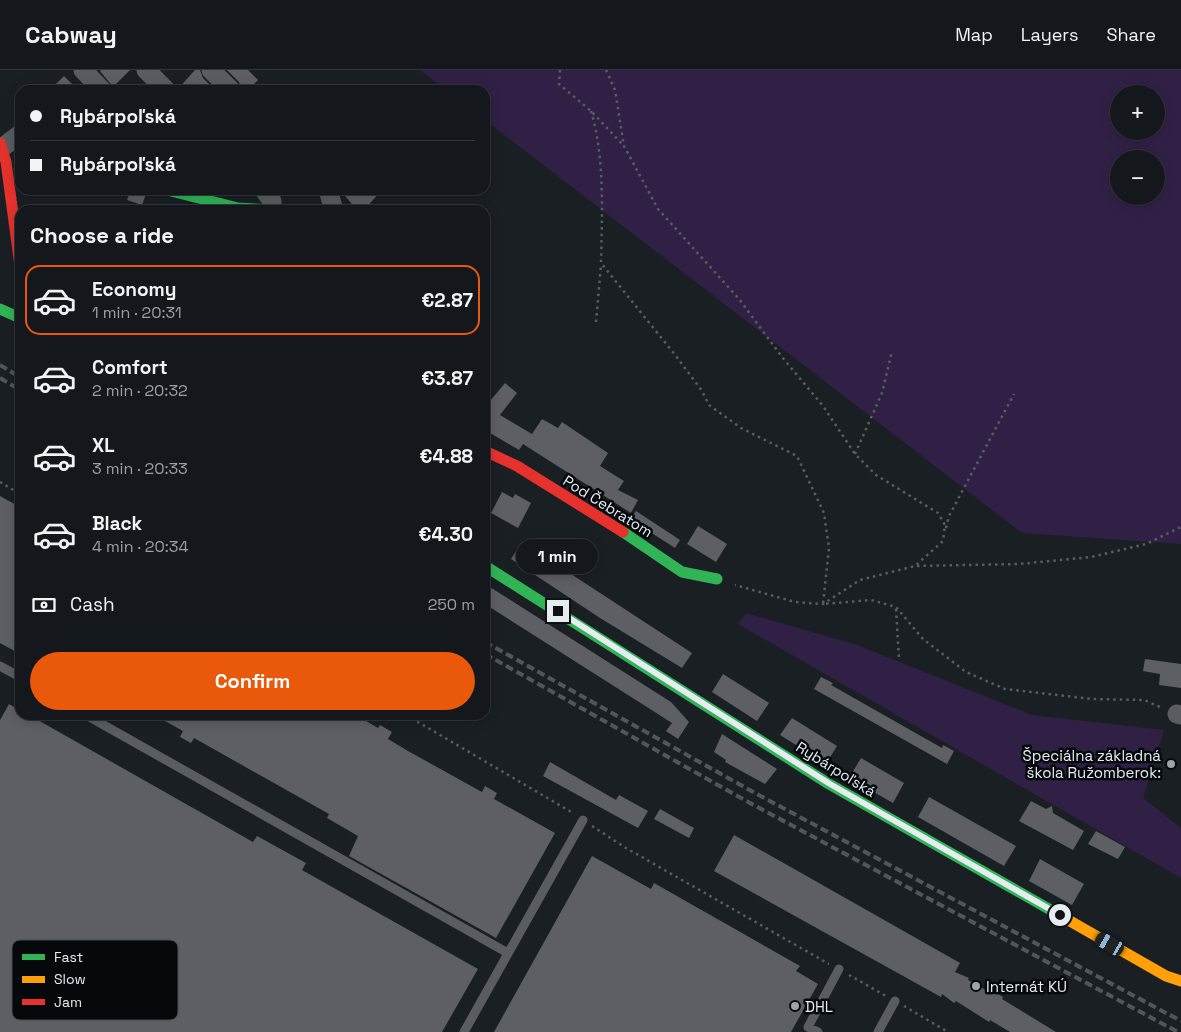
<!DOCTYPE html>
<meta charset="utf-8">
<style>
body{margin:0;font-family:"Space Grotesk",sans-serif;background:#212428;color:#f1f3f6;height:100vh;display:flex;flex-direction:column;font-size:19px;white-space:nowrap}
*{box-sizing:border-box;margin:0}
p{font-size:16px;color:#9d9fa3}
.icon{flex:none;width:28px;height:28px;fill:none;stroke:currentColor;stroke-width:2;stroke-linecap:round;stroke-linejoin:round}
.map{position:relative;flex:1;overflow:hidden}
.sheet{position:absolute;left:15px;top:135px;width:475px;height:515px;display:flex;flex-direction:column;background:#14171b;border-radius:15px;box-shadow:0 2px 12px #0003,0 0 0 1px #33363a}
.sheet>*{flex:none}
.guide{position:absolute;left:15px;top:15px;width:475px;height:110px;border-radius:15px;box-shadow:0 2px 12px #0003,0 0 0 1px #33363a;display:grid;align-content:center;height:110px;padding:0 15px;background:#14171b}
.buttons{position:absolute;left:1110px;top:15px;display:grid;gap:10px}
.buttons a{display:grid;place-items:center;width:55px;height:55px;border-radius:50%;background:#14171b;box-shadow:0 2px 12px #0003,0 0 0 1px #33363a;font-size:25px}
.end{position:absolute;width:22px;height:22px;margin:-11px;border:6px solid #e5ecf2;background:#111;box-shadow:0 0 0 2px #111}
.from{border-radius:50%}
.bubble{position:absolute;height:35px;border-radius:18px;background:#14171b;box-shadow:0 2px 12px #0003,0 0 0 1px #33363a;font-size:16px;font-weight:700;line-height:35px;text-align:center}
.car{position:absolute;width:15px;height:30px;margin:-15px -8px;border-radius:6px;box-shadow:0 0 4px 1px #0007;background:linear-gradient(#222 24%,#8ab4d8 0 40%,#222 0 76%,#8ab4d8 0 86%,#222 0)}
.guide b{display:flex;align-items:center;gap:18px;height:48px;font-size:19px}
.guide b+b{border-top:1px solid #33363a}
.guide i{width:12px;height:12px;background:#f1f3f6}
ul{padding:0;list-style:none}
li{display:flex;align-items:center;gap:15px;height:70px;margin:0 10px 8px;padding:0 5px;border:2px solid transparent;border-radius:15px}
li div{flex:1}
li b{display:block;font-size:19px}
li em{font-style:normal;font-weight:700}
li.current{border-color:#ea580c}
li>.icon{width:45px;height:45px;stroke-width:1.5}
h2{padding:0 15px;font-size:22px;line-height:60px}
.pay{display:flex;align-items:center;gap:12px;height:55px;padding:0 15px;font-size:19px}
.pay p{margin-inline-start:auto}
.primary-button{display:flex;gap:10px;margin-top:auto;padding:10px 15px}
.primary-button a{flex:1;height:58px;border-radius:30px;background:#ea580c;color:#fff;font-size:20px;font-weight:700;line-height:58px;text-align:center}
header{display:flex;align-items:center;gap:30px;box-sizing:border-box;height:70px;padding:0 25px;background:#14171b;border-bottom:1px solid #33363a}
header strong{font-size:24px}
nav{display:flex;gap:28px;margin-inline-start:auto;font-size:18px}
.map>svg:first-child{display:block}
.green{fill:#302046;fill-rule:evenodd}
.building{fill:#5d5f64}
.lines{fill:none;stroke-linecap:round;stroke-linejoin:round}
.path{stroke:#595d60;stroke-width:2.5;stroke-dasharray:2.5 4;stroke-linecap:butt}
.lane{stroke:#595d61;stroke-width:9}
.street{stroke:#595d61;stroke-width:19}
.fast{stroke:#30b455;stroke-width:11}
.slow{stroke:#ff9f0a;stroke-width:11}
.jam{stroke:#e5322d;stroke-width:11}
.rail{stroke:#51565a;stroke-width:4;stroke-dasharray:8 4;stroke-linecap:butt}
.route{stroke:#e5ecf2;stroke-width:6}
.poi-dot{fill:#9ea4aa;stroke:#05090c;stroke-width:2}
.labels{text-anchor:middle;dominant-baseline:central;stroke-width:5;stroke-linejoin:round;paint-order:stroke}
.street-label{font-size:15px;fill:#e5ecf2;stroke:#05090c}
.poi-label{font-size:15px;fill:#e5ecf2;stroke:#05090c;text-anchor:start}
.key{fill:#05090c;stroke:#484d51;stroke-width:1}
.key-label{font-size:14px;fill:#e5ecf2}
</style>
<header>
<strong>Cabway</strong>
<nav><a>Map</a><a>Layers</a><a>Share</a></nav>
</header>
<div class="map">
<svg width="1181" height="962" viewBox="0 0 1181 962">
<rect width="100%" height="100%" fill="#1a1f24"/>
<path class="green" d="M420,0H1181V474L1022,463L485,50V20H446ZM1119,24H1156V61H1119ZM1119,89H1156V126H1119Z
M746,543L857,575L1032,645L1164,660L1143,728L1181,758V808L738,554Z"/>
<path class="building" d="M101,0H130L113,17L100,1Z
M195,0H200L203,8L215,20H177Z
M227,0H248L258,10L248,20H242L239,12Z
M64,6L78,20H50Z
M131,120L146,124L142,135L127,130Z
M340,120H382L364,140H357Z
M505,313L517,323L500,345L532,364L542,349L558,358L562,352L608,383L600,396L624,411L618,420L638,430L631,443L523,374L519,380L485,360V337Z
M502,422L513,428L515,424L531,433L518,458L491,443Z
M0,426L20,437V584L0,573Z
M636,441L680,470L675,478L630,449Z
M698,456L727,474L716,492L687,474Z
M522,472L692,583L682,598L600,548L511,489Z
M485,514L671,632L689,652L678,669L666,661L672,653L485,534Z
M1145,589L1181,594V618L1159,615L1160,604L1143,601Z
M723,604L769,633L757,651L712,622Z
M821,607L833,613L831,615L942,678L943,675L954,681L947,694L814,619Z
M9,634L20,640V645H29L253,772L257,766L306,793L302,800L478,899L442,962H0V650Z
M154,645H356L378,658L380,655L392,662L388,669L408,681L482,722L485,716L497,723L494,729L555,763L496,868L349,786L358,766L327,748L329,744L194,668L191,673L180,667L183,661Z
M792,648L837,676L826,694L780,665Z
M722,664L777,699L765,714L725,692L726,690L714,682Z
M861,688L904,713L893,733L849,708Z
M550,692L616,730L619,725L648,741L638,758L543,706Z
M929,727L1016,776L1004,796L918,747Z
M1031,731L1046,739L1052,736L1053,743L1084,761L1073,780L1019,751Z
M660,739L694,758L689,768L654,749Z
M1096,761L1125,777L1118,789L1088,774Z
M734,765L960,893L955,902L969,908L968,910L991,923L993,921L1003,927L1002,929L1056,962H1010L990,950L989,952L956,931L954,933L942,924L941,927L714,801Z
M592,786L651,819L654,813L800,896L796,901L818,914L791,962H494Z
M1040,789L1084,814L1072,835L1029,811Z"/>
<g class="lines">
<path class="path" d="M560,0L559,14L591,41L623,75
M606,0L615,20L624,76L658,139L739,229L782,287L823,336L855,384L876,405L938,443L945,455L943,471L915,496L860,510L823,534L795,532L735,515
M591,41C605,87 602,146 601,193L676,286L702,321L709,335L741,358L797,386L824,443L829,478L823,534L871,530L896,537L923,569L966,602L1005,619L1092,629L1144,630L1162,638
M596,252L601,195
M855,384L882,323L892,281
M0,412L20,424
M946,458L949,446L1014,324
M917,496L1019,494L1091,487L1146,474L1181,457
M896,539L899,588
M406,645L573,743
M592,756L626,778L829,894
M849,905L886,926
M904,936L948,962"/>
<path class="lane" d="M0,596L20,607
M86,645L508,883
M464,962L583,750
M818,962L808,957L839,899
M878,962L895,931"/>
<path class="street" d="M83,0L102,20
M146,0L166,20
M211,0L231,20
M3,77L20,64
M264,120L272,131V140
M328,120L333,137L330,140
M1177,644L1181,645"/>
<path class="fast" d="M167,120L238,138L273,140
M0,239L20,248
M623,462L682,502L717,509
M485,496L829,714L1063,847"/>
<path class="slow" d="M1063,847L1166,906L1181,911"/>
<path class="jam" d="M0,73L6,92L20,196
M485,381L517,396L623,462"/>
<path class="rail" d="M0,295L20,307
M0,308L20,320
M485,572L755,723L1181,951
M485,584L750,733L1178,962"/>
</g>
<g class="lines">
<path class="route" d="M558,541L830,714L1060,845"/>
</g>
<g class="poi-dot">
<circle cx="1171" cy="694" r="5"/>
<circle cx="976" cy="916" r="5"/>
<circle cx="795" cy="936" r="5"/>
</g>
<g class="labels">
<g class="street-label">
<text transform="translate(608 436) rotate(32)">Pod Čebratom</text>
<text transform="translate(836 699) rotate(32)">Rybárpoľská</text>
</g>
<g class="poi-label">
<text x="1161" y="685" text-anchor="end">Špeciálna základná<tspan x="1161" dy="17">škola Ružomberok:</tspan></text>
<text x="986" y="916">Internát KÚ</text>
<text x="805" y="936">DHL</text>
</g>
</g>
<rect x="12" y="870" width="166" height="80" rx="8" class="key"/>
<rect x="22" y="884" width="23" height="6" fill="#30b455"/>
<rect x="22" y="906" width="23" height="7" fill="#ff9f0a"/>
<rect x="22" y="929" width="23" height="6" fill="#e5322d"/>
<g class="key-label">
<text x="54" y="892">Fast</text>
<text x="54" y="914">Slow</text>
<text x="54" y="937">Jam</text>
</g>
</svg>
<div class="buttons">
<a>+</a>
<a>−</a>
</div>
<i class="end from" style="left:1060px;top:845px"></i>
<i class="end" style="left:558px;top:541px"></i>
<div class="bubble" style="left:516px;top:469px;width:82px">1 min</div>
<i class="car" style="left:1110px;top:874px;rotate:300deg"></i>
<div class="guide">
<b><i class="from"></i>Rybárpoľská</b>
<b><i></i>Rybárpoľská</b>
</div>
<section class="sheet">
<h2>Choose a ride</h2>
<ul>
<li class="current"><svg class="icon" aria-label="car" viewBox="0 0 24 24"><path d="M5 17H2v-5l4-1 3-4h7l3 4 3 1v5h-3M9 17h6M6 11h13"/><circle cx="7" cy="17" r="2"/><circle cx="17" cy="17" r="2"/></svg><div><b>Economy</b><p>1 min · 20:31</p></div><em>€2.87</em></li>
<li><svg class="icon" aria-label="car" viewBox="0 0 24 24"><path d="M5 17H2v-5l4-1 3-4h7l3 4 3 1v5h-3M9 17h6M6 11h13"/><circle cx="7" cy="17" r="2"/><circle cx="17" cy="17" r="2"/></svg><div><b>Comfort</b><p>2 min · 20:32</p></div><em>€3.87</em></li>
<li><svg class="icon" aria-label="car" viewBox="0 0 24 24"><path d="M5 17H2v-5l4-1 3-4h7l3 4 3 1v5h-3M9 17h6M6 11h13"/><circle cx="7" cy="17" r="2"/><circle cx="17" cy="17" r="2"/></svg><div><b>XL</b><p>3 min · 20:33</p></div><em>€4.88</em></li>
<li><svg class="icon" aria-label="car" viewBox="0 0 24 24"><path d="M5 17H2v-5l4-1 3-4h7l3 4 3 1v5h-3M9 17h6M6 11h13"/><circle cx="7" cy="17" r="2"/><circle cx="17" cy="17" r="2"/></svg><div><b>Black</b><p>4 min · 20:34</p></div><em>€4.30</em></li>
</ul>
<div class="pay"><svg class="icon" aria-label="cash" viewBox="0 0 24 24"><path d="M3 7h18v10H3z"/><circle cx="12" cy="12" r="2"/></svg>Cash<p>250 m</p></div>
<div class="primary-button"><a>Confirm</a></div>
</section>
</div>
